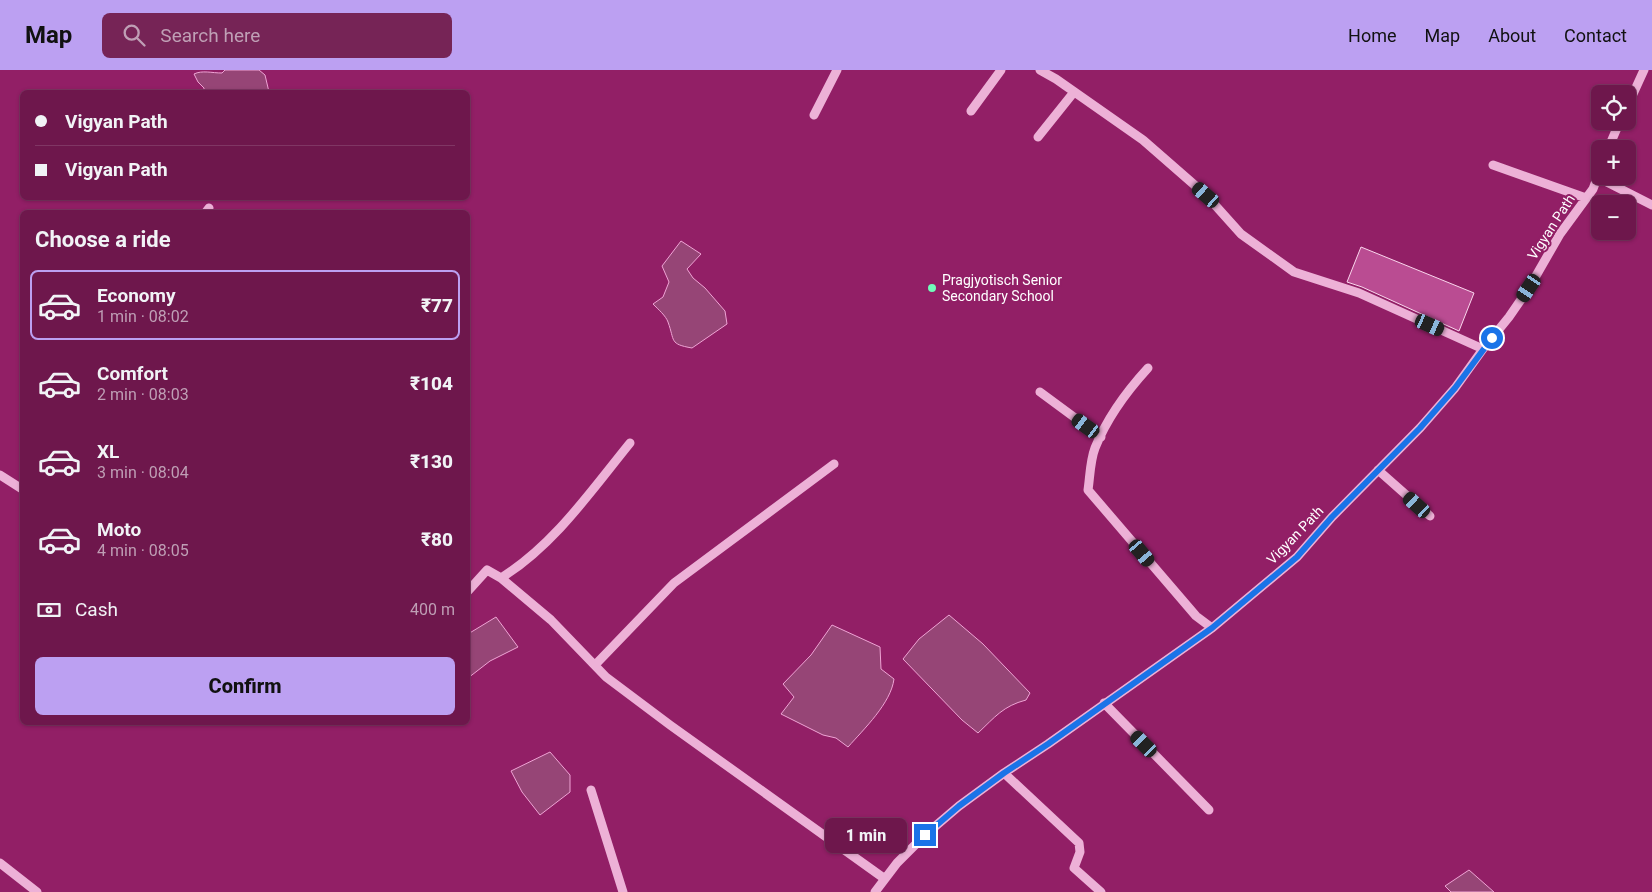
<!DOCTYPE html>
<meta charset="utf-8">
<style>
body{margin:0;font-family:Roboto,sans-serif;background:#762456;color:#f1f3f6;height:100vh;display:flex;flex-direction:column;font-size:19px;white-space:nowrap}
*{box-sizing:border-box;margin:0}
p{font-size:16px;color:#bf9fb5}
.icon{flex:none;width:28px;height:28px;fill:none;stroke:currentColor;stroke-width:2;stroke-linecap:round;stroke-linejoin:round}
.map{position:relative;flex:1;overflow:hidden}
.details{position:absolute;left:20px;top:140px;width:450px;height:515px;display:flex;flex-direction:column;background:#6e174c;border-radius:8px;box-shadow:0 1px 4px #0004,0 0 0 1px #803664}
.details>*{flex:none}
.hud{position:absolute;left:20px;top:20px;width:450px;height:110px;border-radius:8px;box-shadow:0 1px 4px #0004,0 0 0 1px #803664;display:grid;align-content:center;height:110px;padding:0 15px;background:#6e174c}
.controls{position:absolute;left:1591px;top:15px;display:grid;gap:10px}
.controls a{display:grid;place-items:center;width:45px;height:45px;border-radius:8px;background:#6e174c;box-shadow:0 1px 4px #0004,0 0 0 1px #803664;font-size:25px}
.end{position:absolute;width:22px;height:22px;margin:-11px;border:6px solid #1a73e8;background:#fff;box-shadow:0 0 0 2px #fff}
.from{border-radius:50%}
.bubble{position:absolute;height:35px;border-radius:8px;background:#6e174c;box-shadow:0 1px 4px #0004,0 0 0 1px #803664;font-size:16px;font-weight:800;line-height:35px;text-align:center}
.car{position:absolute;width:15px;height:30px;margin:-15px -8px;border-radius:6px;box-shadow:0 0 4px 1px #0007;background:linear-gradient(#222 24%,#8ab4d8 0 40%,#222 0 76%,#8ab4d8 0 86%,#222 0)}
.hud b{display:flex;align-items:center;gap:18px;height:48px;font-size:19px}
.hud b+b{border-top:1px solid #803664}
.hud i{width:12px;height:12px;background:#f1f3f6}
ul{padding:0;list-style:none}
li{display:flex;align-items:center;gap:15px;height:70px;margin:0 10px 8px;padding:0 5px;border:2px solid transparent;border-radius:8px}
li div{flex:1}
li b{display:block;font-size:19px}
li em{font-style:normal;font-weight:800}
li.on{border-color:#bca0f2}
li>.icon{width:45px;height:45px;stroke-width:1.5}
h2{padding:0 15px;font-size:22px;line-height:60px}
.pay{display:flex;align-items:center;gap:12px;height:55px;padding:0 15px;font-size:19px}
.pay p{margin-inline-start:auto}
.action{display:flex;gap:10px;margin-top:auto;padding:10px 15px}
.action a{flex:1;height:58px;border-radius:8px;background:#bca0f2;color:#111;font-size:20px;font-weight:800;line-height:58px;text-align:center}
header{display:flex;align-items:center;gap:30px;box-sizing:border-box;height:70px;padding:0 25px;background:#bca0f2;color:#111}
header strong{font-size:24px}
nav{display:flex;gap:28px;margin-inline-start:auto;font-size:18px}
.search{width:350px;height:45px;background:#762456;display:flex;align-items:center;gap:12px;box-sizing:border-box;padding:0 18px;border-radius:8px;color:#bf9fb5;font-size:19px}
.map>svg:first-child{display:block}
.water{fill:#964576;stroke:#efa4d5}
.building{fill:#ba4c92;stroke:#fad6ed}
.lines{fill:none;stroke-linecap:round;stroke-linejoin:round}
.minor{stroke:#edb1d7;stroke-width:9}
.route{stroke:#1a73e8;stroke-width:6}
.poi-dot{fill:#71fbba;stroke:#921f66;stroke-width:2}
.labels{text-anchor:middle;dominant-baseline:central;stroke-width:4;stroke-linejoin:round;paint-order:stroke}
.street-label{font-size:14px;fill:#fff;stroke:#921f66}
.poi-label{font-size:14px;fill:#fff;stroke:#921f66;text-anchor:start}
</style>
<header>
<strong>Map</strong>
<div class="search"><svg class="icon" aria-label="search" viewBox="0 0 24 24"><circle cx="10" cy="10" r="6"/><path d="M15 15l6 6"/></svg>Search here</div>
<nav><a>Home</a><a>Map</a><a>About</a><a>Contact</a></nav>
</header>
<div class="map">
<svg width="1652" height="822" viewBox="0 0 1652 822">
<rect width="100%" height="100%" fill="#921f66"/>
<path class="water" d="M225,0H259L265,5L269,22H204V18L198,12L194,4C202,0 212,3 222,3Z
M681,171L701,184L687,199L693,208L705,218L725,241L727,254L692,278C669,274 675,271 668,252C666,246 658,239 653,234L663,227L669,212L662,196Z
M949,545L983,574L1030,623L1026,630C1003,636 995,647 978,663L962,650L903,589L919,569Z
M496,547L518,577L490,591L468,608V564Z
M832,555L880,577L881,599L894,609C891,633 864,659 848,677L836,668L823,665L781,644L794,627L783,614L811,585Z
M550,682L570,705V722L540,745L522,722L511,701Z
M1469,800L1494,822H1451L1445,816Z"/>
<path class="building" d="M1361,177L1474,223L1459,261L1362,217L1347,212Z"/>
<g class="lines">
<path class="minor" d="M1040,0L1056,9L1143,70L1206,125L1241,164L1294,202L1359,223L1483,279
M1628,35L1644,0
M971,41L1001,0
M814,45L837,0
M1038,67L1074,22
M1608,79L1620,51
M1493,95L1586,128
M1597,107L1652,135
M206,142L209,138
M1148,298C1126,322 1107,348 1095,378C1090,391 1090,407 1088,420L1196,546L1212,558
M1040,322L1101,367
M1378,400L1430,446
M0,405L22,419
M501,508C554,475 591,421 630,373
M468,521L487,500L501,508L551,550L606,607L670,655L885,809
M595,595L674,513L834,394
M1104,633L1209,740
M1004,703L1079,773L1080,782L1074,798L1101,822
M591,720L623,822
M0,793L37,822
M875,822L897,793L925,765L959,736L1004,703L1048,674L1212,558L1297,487L1332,447L1420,358L1455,318L1483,279L1509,247L1529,218L1560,164L1593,119L1600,100"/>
</g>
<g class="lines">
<path class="route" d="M925,765L959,736L1004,703L1048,674L1212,558L1297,487L1332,447L1420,358L1455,318L1492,268"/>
</g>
<circle class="poi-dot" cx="932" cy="218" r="5"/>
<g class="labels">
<g class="street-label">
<text transform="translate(1551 157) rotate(-57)">Vigyan Path</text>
<text transform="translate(1295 465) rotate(-46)">Vigyan Path</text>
</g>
<g class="poi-label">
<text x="942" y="210">Pragjyotisch Senior<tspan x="942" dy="16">Secondary School</tspan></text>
</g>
</g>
</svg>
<div class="controls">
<a><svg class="icon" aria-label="locate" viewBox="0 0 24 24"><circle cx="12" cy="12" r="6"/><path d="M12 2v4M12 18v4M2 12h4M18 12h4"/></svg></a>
<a>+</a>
<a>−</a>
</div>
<i class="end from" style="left:1492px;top:268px"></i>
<i class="end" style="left:925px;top:765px"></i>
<div class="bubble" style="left:825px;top:748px;width:82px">1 min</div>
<i class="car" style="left:1206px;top:125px;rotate:311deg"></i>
<i class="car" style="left:1529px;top:218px;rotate:214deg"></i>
<i class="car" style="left:1430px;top:255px;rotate:114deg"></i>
<i class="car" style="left:1086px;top:356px;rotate:306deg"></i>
<i class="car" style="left:1417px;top:435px;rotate:312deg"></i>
<i class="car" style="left:1142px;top:483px;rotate:140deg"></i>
<i class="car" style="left:1144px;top:674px;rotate:315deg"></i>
<div class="hud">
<b><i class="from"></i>Vigyan Path</b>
<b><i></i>Vigyan Path</b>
</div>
<section class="details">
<h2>Choose a ride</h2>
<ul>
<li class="on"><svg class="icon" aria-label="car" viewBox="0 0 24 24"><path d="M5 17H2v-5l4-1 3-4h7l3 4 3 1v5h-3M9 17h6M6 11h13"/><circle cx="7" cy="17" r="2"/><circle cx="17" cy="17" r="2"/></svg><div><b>Economy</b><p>1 min · 08:02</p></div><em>₹77</em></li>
<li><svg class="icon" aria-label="car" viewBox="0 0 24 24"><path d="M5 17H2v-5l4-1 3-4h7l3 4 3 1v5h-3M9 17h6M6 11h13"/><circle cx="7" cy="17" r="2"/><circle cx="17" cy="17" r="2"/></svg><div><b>Comfort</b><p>2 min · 08:03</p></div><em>₹104</em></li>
<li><svg class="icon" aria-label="car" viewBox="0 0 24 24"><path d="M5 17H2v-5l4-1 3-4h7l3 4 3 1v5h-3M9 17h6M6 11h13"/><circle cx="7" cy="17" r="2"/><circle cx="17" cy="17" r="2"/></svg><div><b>XL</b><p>3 min · 08:04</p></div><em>₹130</em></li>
<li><svg class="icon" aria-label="car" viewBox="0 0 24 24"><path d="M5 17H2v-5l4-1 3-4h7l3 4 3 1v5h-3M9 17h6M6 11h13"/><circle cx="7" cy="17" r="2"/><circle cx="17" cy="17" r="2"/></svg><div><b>Moto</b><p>4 min · 08:05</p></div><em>₹80</em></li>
</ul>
<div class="pay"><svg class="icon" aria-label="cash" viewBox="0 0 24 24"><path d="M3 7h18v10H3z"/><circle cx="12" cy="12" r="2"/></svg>Cash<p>400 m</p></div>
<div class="action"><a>Confirm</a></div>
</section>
</div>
